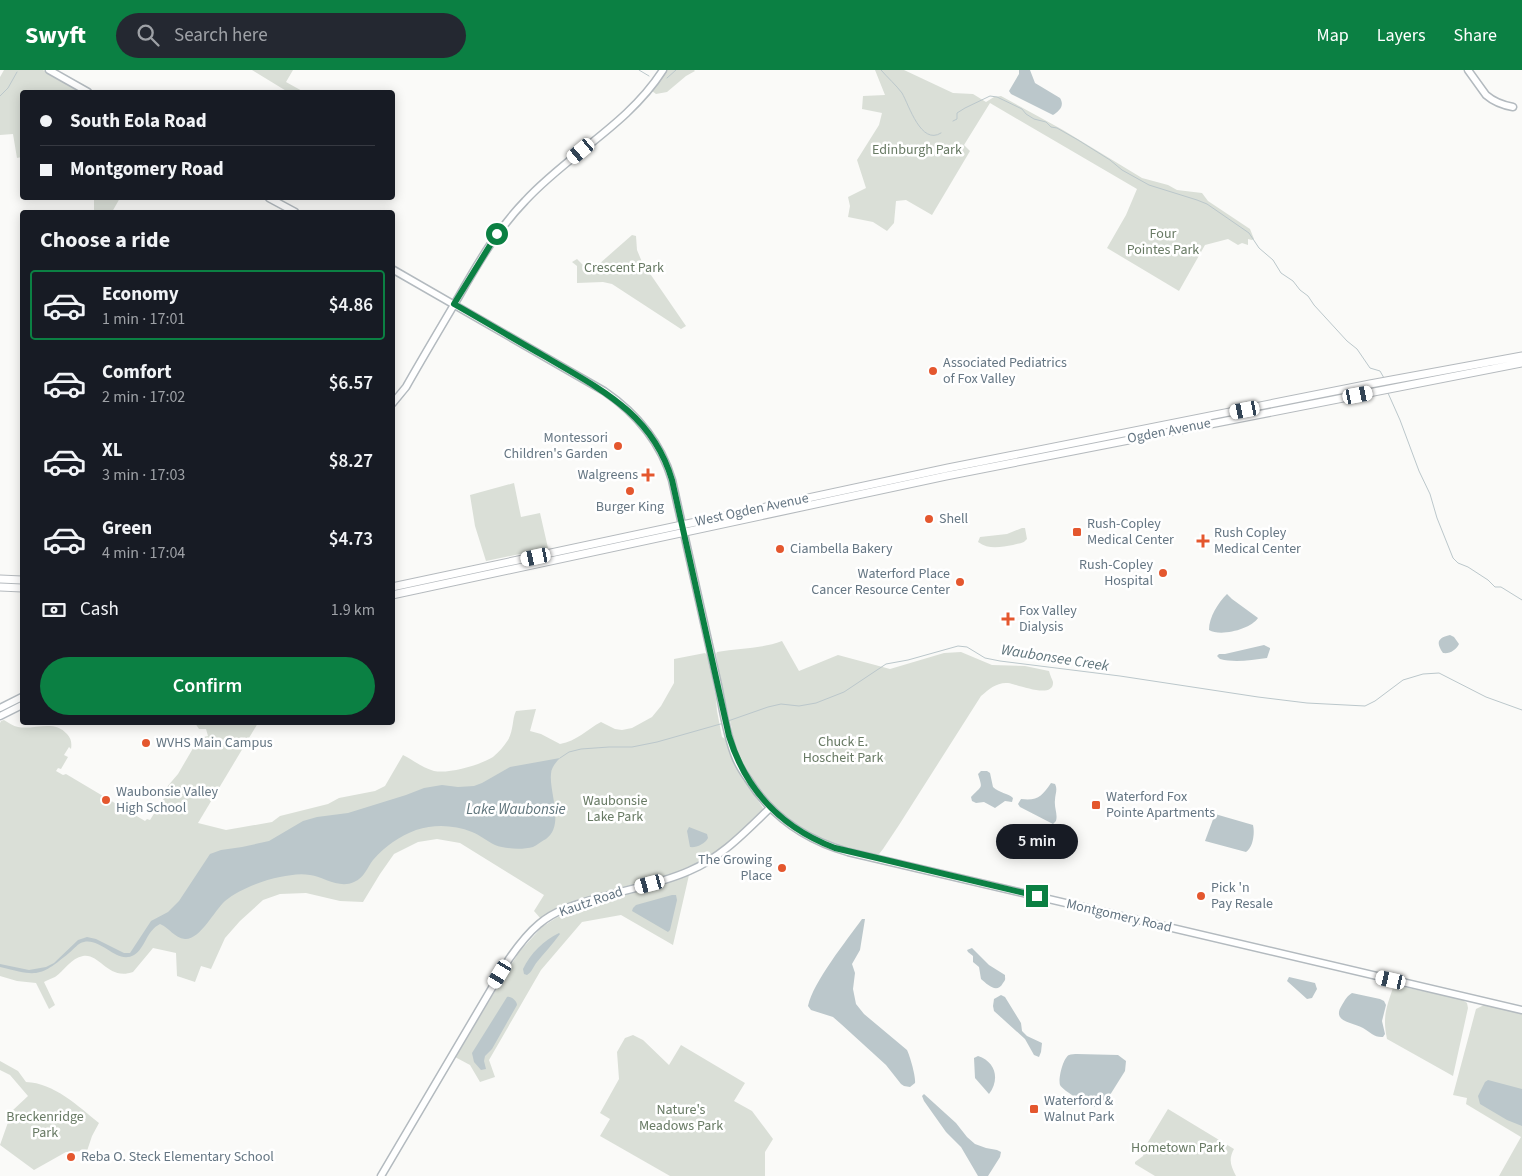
<!DOCTYPE html>
<meta charset="utf-8">
<style>
body{margin:0;font-family:"Source Sans 3",sans-serif;background:#242831;color:#f1f3f6;height:100vh;display:flex;flex-direction:column;font-size:19px;white-space:nowrap}
*{box-sizing:border-box;margin:0}
p{font-size:16px;color:#9ea1a6}
.icon{flex:none;width:28px;height:28px;fill:none;stroke:currentColor;stroke-width:2;stroke-linecap:round;stroke-linejoin:round}
.map{position:relative;flex:1;overflow:hidden}
.details{position:absolute;left:20px;top:140px;width:375px;height:515px;display:flex;flex-direction:column;background:#171b24;border-radius:5px;box-shadow:0 2px 12px #0003}
.details>*{flex:none}
.hud{position:absolute;left:20px;top:20px;width:375px;height:110px;border-radius:5px;box-shadow:0 2px 12px #0003;display:grid;align-content:center;height:110px;padding:0 20px;background:#171b24}
.end{position:absolute;width:22px;height:22px;margin:-11px;border:6px solid #0b8043;background:#fff;box-shadow:0 0 0 2px #fff}
.from{border-radius:50%}
.bubble{position:absolute;height:35px;border-radius:18px;background:#171b24;box-shadow:0 2px 12px #0003;font-size:16px;font-weight:600;line-height:35px;text-align:center}
.car{position:absolute;width:15px;height:30px;margin:-15px -8px;border-radius:6px;box-shadow:0 0 4px 1px #0007;background:linear-gradient(#fff 24%,#345 0 40%,#fff 0 76%,#345 0 86%,#fff 0)}
.hud b{display:flex;align-items:center;gap:18px;height:48px;font-size:19px}
.hud b+b{border-top:1px solid #363941}
.hud i{width:12px;height:12px;background:#f1f3f6}
ul{padding:0;list-style:none}
li{display:flex;align-items:center;gap:15px;height:70px;margin:0 10px 8px;padding:0 10px;border:2px solid transparent;border-radius:5px}
li div{flex:1}
li b{display:block;font-size:19px}
li em{font-style:normal;font-weight:600}
li.current{border-color:#0b8043}
li>.icon{width:45px;height:45px;stroke-width:1.5}
h2{padding:0 20px;font-size:22px;line-height:60px}
.pay{display:flex;align-items:center;gap:12px;height:55px;padding:0 20px;font-size:19px}
.pay p{margin-inline-start:auto}
.button{display:flex;gap:10px;margin-top:auto;padding:10px 20px}
.button a{flex:1;height:58px;border-radius:30px;background:#0b8043;color:#fff;font-size:20px;font-weight:600;line-height:58px;text-align:center}
header{display:flex;align-items:center;gap:30px;box-sizing:border-box;height:70px;padding:0 25px;background:#0b8043;color:#fff}
header strong{font-size:24px}
nav{display:flex;gap:28px;margin-inline-start:auto;font-size:18px}
.search{width:350px;height:45px;background:#242831;display:flex;align-items:center;gap:12px;box-sizing:border-box;padding:0 18px;border-radius:28px;color:#9ea1a6;font-size:19px}
.map>svg:first-child{display:block}
.green{fill:#dadfd7}
.water{fill:#bbc7cb}
.lines{fill:none;stroke-linecap:round;stroke-linejoin:round}
.stream{stroke:#bbc7cb;stroke-width:1}
.secondary-casing{stroke:#b3babf;stroke-width:9}
.primary-casing{stroke:#b5babe;stroke-width:9}
.secondary{stroke:#fff;stroke-width:6}
.primary{stroke:#fff;stroke-width:7}
.route{stroke:#0b8043;stroke-width:6}
.poi-dot{fill:#e4572e;stroke:#fff;stroke-width:2}
.labels{text-anchor:middle;dominant-baseline:central;stroke-width:5;stroke-linejoin:round;paint-order:stroke}
.park-label{font-size:14px;fill:#687a64;stroke:#fff}
.poi-label{font-size:14px;fill:#657683;stroke:#fff;text-anchor:start}
.street-label{font-size:14px;fill:#657683;stroke:#fff}
.water-label{font-size:15px;font-style:italic;fill:#60757c;stroke:#fff}
</style>
<header>
<strong>Swyft</strong>
<div class="search"><svg class="icon" aria-label="search" viewBox="0 0 24 24"><circle cx="10" cy="10" r="6"/><path d="M15 15l6 6"/></svg>Search here</div>
<nav><a>Map</a><a>Layers</a><a>Share</a></nav>
</header>
<div class="map">
<svg width="1522" height="1106" viewBox="0 0 1522 1106">
<rect width="100%" height="100%" fill="#fafaf8"/>
<path class="green" d="M4,0H43L81,22H22V87L17,88L13,64L0,65V7Z
M252,0H293L286,12L304,22H288Z
M665,0H694L695,1L686,6L667,22L656,24L652,21Z
M875,0H904L953,23L973,24L986,32L994,27L1001,26L1063,60L1142,108L1168,115L1177,120L1202,123L1208,131L1250,159L1254,169L1252,170L1248,169V175L1242,173L1238,175L1228,169L1205,175L1179,221L1107,178L1126,145L1137,119L990,33L964,75L970,81L932,145L906,130L896,131L894,153L887,161L873,152L848,147L850,136L848,127L866,118L857,90L879,55L882,43L862,39L863,26L885,25Z
M94,128H120L112,142H94Z
M632,165L636,166L637,180L642,192L686,256L681,259L612,214L603,212L577,213V196L572,192L577,189L590,202Z
M1462,299L1428,309L1255,342L1291,333Z
M514,413L521,447L540,443L548,478L486,491L475,456L470,425Z
M1022,458H1025L1027,469C1023,474 1019,473 1013,475C1001,477 989,480 978,472L980,467L1007,464Z
M782,571L799,601L838,585L890,599L944,583L961,582L992,595L1025,596L1049,601C1050,605 1052,609 1053,612C1054,630 1017,614 1008,613C997,612 989,619 981,626L899,755L883,779L879,784L876,785C857,781 839,777 821,769C784,752 751,719 736,681C733,672 733,663 731,655C725,631 720,608 716,584L717,582C739,578 761,579 782,571Z
M705,583L708,586L716,629L717,641L722,667L727,670L743,708L763,738L761,742L735,768L711,787L680,802L577,831L541,849L534,841L544,825L460,773L437,769L418,772L394,784L380,804L363,832L340,831L306,823L280,824L263,830L240,851L225,868L211,899L201,896L195,912L177,906L176,883L153,878L133,902C108,911 100,883 83,886C71,888 64,901 55,907C51,909 47,910 44,912L55,935L49,939L36,913L17,911L0,906V653L1,651L4,650C9,653 13,656 18,657C35,660 54,649 67,664C71,668 72,673 71,679L69,677L64,685L68,687L61,699L58,698L56,701L63,705L66,704L145,751L147,749L150,750L169,720L166,718L178,704L199,668L208,666L206,659H199L195,653H258L198,753L226,760L272,752L280,746L328,734L339,728L375,721L385,716L403,685C413,690 423,698 434,701C449,704 480,695 493,687C499,682 504,676 508,670C514,659 512,649 516,641L536,639L530,661L541,664L560,674C577,671 586,660 601,652L615,659L622,660L632,658L652,647L661,636L674,613V589Z
M689,805L673,875L621,845L582,852L541,900L489,990L495,1007L480,1012L470,995L455,987L519,882L542,857L556,848L582,836Z
M1394,915L1461,929L1467,933L1468,938L1453,1006L1387,969C1382,946 1387,936 1394,915Z
M1484,935L1522,944V1106H1499L1521,1067L1466,1034L1467,1028L1453,1025L1476,939Z
M633,965L643,970L669,995L681,975L745,1013L734,1031L752,1041L773,1069L765,1082V1106H670L600,1066L610,1049L600,1043L619,1009L617,982L625,968Z
M0,991L18,1001L26,1012C54,1013 78,1036 99,1053L92,1066L87,1081L66,1082L34,1100L0,1075L12,1041L28,1026L10,1005L0,1000Z
M1168,1039L1234,1079C1228,1090 1231,1096 1236,1106H1155L1135,1094V1092L1143,1086L1148,1072Z"/>
<path class="water" d="M1019,0H1030L1035,13L1060,28C1065,36 1059,41 1053,45L1011,24L1009,21L1019,4Z
M1227,524L1232,529L1258,548C1251,559 1221,567 1209,560C1209,547 1218,533 1227,524Z
M1450,565L1454,567L1459,574C1456,580 1450,584 1443,583C1436,573 1437,568 1450,565Z
M1264,575L1270,578V579L1267,588C1251,590 1235,593 1220,589L1217,586L1219,584H1225Z
M560,688C556,692 551,698 551,704C549,723 565,755 546,769C542,771 537,775 533,777C522,780 505,779 495,775C487,771 480,765 472,762C454,755 435,754 416,760C400,766 385,776 373,790C367,798 364,808 354,812C339,819 324,807 310,805C300,803 290,805 280,807C263,810 238,820 225,831C214,841 200,870 185,869C174,868 170,858 160,854C146,861 145,879 134,885C117,895 102,868 84,872C78,873 74,879 69,883C39,908 37,906 0,897V894L29,900L46,897L54,893L78,870L87,867L96,869L124,883H130L151,851L168,842L179,831L210,784L221,780L242,777L269,771L303,751L317,747L348,743L406,725L424,718L442,715L458,717L474,716L482,713L510,697Z
M981,701H987L990,703L993,717C999,723 1008,723 1013,728L1012,732L1005,731L995,738L984,732L976,733L972,731L971,727C982,715 983,720 978,704Z
M1051,713L1055,714C1058,720 1055,724 1055,730C1054,738 1058,744 1056,751L1053,754L1020,737L1018,734L1021,729C1038,731 1042,726 1051,713Z
M1215,744L1253,755C1255,763 1253,778 1246,782L1205,771Z
M689,757L707,764L708,768C705,774 696,778 690,777L687,761Z
M672,825H676L677,830L670,860L668,862L632,841L633,838L636,835Z
M862,849H865L860,880L852,894L855,903L853,919L856,934L864,944L907,980C910,986 916,1007 915,1013L910,1017L904,1016L901,1014L886,995L841,954L833,947L811,940L808,936C813,912 847,870 862,849Z
M559,863L560,864C553,874 544,883 537,892C533,897 532,902 527,905L524,904L523,899C530,884 544,870 559,863Z
M972,878L989,895L1005,905C1005,910 1006,909 1003,913C997,924 988,915 981,909L979,897L973,892V886L968,882L967,880Z
M1289,907L1315,913L1317,919L1312,928L1307,929L1287,911Z
M1352,923L1380,929L1384,931L1386,935L1382,951L1385,964L1383,967C1375,968 1370,962 1363,958C1352,952 1331,952 1342,935C1345,930 1347,926 1352,923Z
M1001,925L1005,927L1021,953L1022,961L1027,966L1042,973L1041,982L1039,987L1034,985L1025,969L994,941L993,936L994,929Z
M507,927C511,926 517,931 517,935L492,979L485,986L484,991L486,999L481,1000L474,992L472,983Z
M1077,984L1118,985L1126,991L1125,1001L1105,1033C1102,1036 1099,1037 1094,1037C1088,1035 1063,1021 1060,1015C1058,1009 1063,988 1069,985C1071,984 1075,984 1077,984Z
M978,986C996,992 1000,1009 989,1024L975,1008L974,988Z
M1488,1010L1522,1019V1056L1507,1050L1480,1034L1478,1026L1485,1012Z
M924,1024L956,1053L967,1067L975,1074L986,1078L997,1080L1001,1082L1000,1087L988,1106H978L961,1077L946,1062L924,1031L922,1026Z"/>
<g class="lines">
<path class="stream" d="M639,0L649,6
M881,0C888,8 896,15 902,23C909,35 921,76 941,63
M667,8L676,0
M0,26L8,18L17,2
M953,51L957,49V43L965,38L990,26L997,27L1022,39L1026,44L1034,49L1046,52L1051,57L1057,58L1078,70L1110,90L1122,100L1149,115L1197,130L1207,134L1249,163L1259,178L1273,190L1281,203L1293,211L1300,220L1308,226L1314,235L1347,271L1357,279L1370,298L1380,301L1384,308
M1388,323L1400,350L1419,401L1430,424L1437,448L1453,488L1458,493L1468,497L1488,510L1495,517H1501L1522,530
M728,651L768,637L781,634L799,636L816,633L844,622L886,594L908,590L958,576L967,577L985,588L1000,591L1120,606L1258,627L1307,633L1365,636L1375,631L1403,610L1423,604L1439,603L1486,627L1522,640
M560,688L569,682L581,679L609,677H632L657,672L724,653"/>
<defs>
<path id="secondary" d="M49,0L88,22
M1468,0L1486,25C1494,32 1502,35 1513,37
M269,128L295,142
M392,199L604,321C636,343 661,373 672,410L718,615C723,639 726,663 735,686C738,694 743,702 748,709C771,746 806,770 848,782L1522,940
M392,334L406,317C423,287 441,257 458,228C478,193 497,160 525,131C568,84 628,55 663,0
M0,638L22,627
M0,646L22,635
M381,1106L509,889C518,876 527,864 539,854C555,840 577,834 598,828C628,819 660,814 689,801C722,787 745,762 770,738"/>
<path id="primary" d="M0,509L22,510
M0,517L22,518
M392,517L948,398L1370,314L1522,286
M392,525L946,406L1522,293"/>
</defs>
<use href="#secondary" class="secondary-casing"/>
<use href="#primary" class="primary-casing"/>
<use href="#secondary" class="secondary"/>
<use href="#primary" class="primary"/>
</g>
<g class="lines">
<path class="route" d="M497,164L454,234C484,251 514,269 544,286C600,319 652,343 672,410L729,666C746,721 782,758 835,778L1037,826"/>
</g>
<g class="poi-dot">
<circle cx="933" cy="301" r="5"/>
<circle cx="618" cy="376" r="5"/>
<path d="M645.5 397.5h5v5h5v5h-5v5h-5v-5h-5v-5h5z"/>
<circle cx="630" cy="421" r="5"/>
<circle cx="929" cy="449" r="5"/>
<rect x="1072" y="457" width="10" height="10" rx="2.5"/>
<path d="M1200.5 463.5h5v5h5v5h-5v5h-5v-5h-5v-5h5z"/>
<circle cx="780" cy="479" r="5"/>
<circle cx="1163" cy="503" r="5"/>
<circle cx="960" cy="512" r="5"/>
<path d="M1005.5 541.5h5v5h5v5h-5v5h-5v-5h-5v-5h5z"/>
<circle cx="146" cy="673" r="5"/>
<circle cx="106" cy="730" r="5"/>
<rect x="1091" y="730" width="10" height="10" rx="2.5"/>
<circle cx="782" cy="798" r="5"/>
<circle cx="1201" cy="826" r="5"/>
<rect x="1029" y="1034" width="10" height="10" rx="2.5"/>
<circle cx="71" cy="1087" r="5"/>
</g>
<g class="labels">
<g class="park-label">
<text x="917" y="80">Edinburgh Park</text>
<text x="1163" y="164">Four<tspan x="1163" dy="16">Pointes Park</tspan></text>
<text x="624" y="198">Crescent Park</text>
<text x="843" y="672">Chuck E.<tspan x="843" dy="16">Hoscheit Park</tspan></text>
<text x="615" y="731">Waubonsie<tspan x="615" dy="16">Lake Park</tspan></text>
<text x="681" y="1040">Nature's<tspan x="681" dy="16">Meadows Park</tspan></text>
<text x="45" y="1047">Breckenridge<tspan x="45" dy="16">Park</tspan></text>
<text x="1178" y="1078">Hometown Park</text>
</g>
<g class="poi-label">
<text x="943" y="293">Associated Pediatrics<tspan x="943" dy="16">of Fox Valley</tspan></text>
<text x="608" y="368" text-anchor="end">Montessori<tspan x="608" dy="16">Children's Garden</tspan></text>
<text x="638" y="405" text-anchor="end">Walgreens</text>
<text x="630" y="437" text-anchor="middle">Burger King</text>
<text x="939" y="449">Shell</text>
<text x="1087" y="454">Rush-Copley<tspan x="1087" dy="16">Medical Center</tspan></text>
<text x="1214" y="463">Rush Copley<tspan x="1214" dy="16">Medical Center</tspan></text>
<text x="790" y="479">Ciambella Bakery</text>
<text x="1153" y="495" text-anchor="end">Rush-Copley<tspan x="1153" dy="16">Hospital</tspan></text>
<text x="950" y="504" text-anchor="end">Waterford Place<tspan x="950" dy="16">Cancer Resource Center</tspan></text>
<text x="1019" y="541">Fox Valley<tspan x="1019" dy="16">Dialysis</tspan></text>
<text x="156" y="673">WVHS Main Campus</text>
<text x="116" y="722">Waubonsie Valley<tspan x="116" dy="16">High School</tspan></text>
<text x="1106" y="727">Waterford Fox<tspan x="1106" dy="16">Pointe Apartments</tspan></text>
<text x="772" y="790" text-anchor="end">The Growing<tspan x="772" dy="16">Place</tspan></text>
<text x="1211" y="818">Pick 'n<tspan x="1211" dy="16">Pay Resale</tspan></text>
<text x="1044" y="1031">Waterford &amp;<tspan x="1044" dy="16">Walnut Park</tspan></text>
<text x="81" y="1087">Reba O. Steck Elementary School</text>
</g>
<g class="street-label">
<text transform="translate(1169 361) rotate(-11)">Ogden Avenue</text>
<text transform="translate(752 440) rotate(-12)">West Ogden Avenue</text>
<text transform="translate(591 832) rotate(-19)">Kautz Road</text>
<text transform="translate(1119 846) rotate(13)">Montgomery Road</text>
</g>
<g class="water-label">
<text transform="translate(1055 588) rotate(9)">Waubonsee Creek</text>
<text x="516" y="739">Lake Waubonsie</text>
</g>
</g>
</svg>
<i class="end from" style="left:497px;top:164px"></i>
<i class="end" style="left:1037px;top:826px"></i>
<div class="bubble" style="left:996px;top:754px;width:82px">5 min</div>
<i class="car" style="left:581px;top:81px;rotate:230deg"></i>
<i class="car" style="left:1358px;top:325px;rotate:79deg"></i>
<i class="car" style="left:1245px;top:340px;rotate:259deg"></i>
<i class="car" style="left:536px;top:487px;rotate:258deg"></i>
<i class="car" style="left:650px;top:814px;rotate:255deg"></i>
<i class="car" style="left:500px;top:904px;rotate:211deg"></i>
<i class="car" style="left:1391px;top:910px;rotate:283deg"></i>
<div class="hud">
<b><i class="from"></i>South Eola Road</b>
<b><i></i>Montgomery Road</b>
</div>
<section class="details">
<h2>Choose a ride</h2>
<ul>
<li class="current"><svg class="icon" aria-label="car" viewBox="0 0 24 24"><path d="M5 17H2v-5l4-1 3-4h7l3 4 3 1v5h-3M9 17h6M6 11h13"/><circle cx="7" cy="17" r="2"/><circle cx="17" cy="17" r="2"/></svg><div><b>Economy</b><p>1 min · 17:01</p></div><em>$4.86</em></li>
<li><svg class="icon" aria-label="car" viewBox="0 0 24 24"><path d="M5 17H2v-5l4-1 3-4h7l3 4 3 1v5h-3M9 17h6M6 11h13"/><circle cx="7" cy="17" r="2"/><circle cx="17" cy="17" r="2"/></svg><div><b>Comfort</b><p>2 min · 17:02</p></div><em>$6.57</em></li>
<li><svg class="icon" aria-label="car" viewBox="0 0 24 24"><path d="M5 17H2v-5l4-1 3-4h7l3 4 3 1v5h-3M9 17h6M6 11h13"/><circle cx="7" cy="17" r="2"/><circle cx="17" cy="17" r="2"/></svg><div><b>XL</b><p>3 min · 17:03</p></div><em>$8.27</em></li>
<li><svg class="icon" aria-label="car" viewBox="0 0 24 24"><path d="M5 17H2v-5l4-1 3-4h7l3 4 3 1v5h-3M9 17h6M6 11h13"/><circle cx="7" cy="17" r="2"/><circle cx="17" cy="17" r="2"/></svg><div><b>Green</b><p>4 min · 17:04</p></div><em>$4.73</em></li>
</ul>
<div class="pay"><svg class="icon" aria-label="cash" viewBox="0 0 24 24"><path d="M3 7h18v10H3z"/><circle cx="12" cy="12" r="2"/></svg>Cash<p>1.9 km</p></div>
<div class="button"><a>Confirm</a></div>
</section>
</div>
